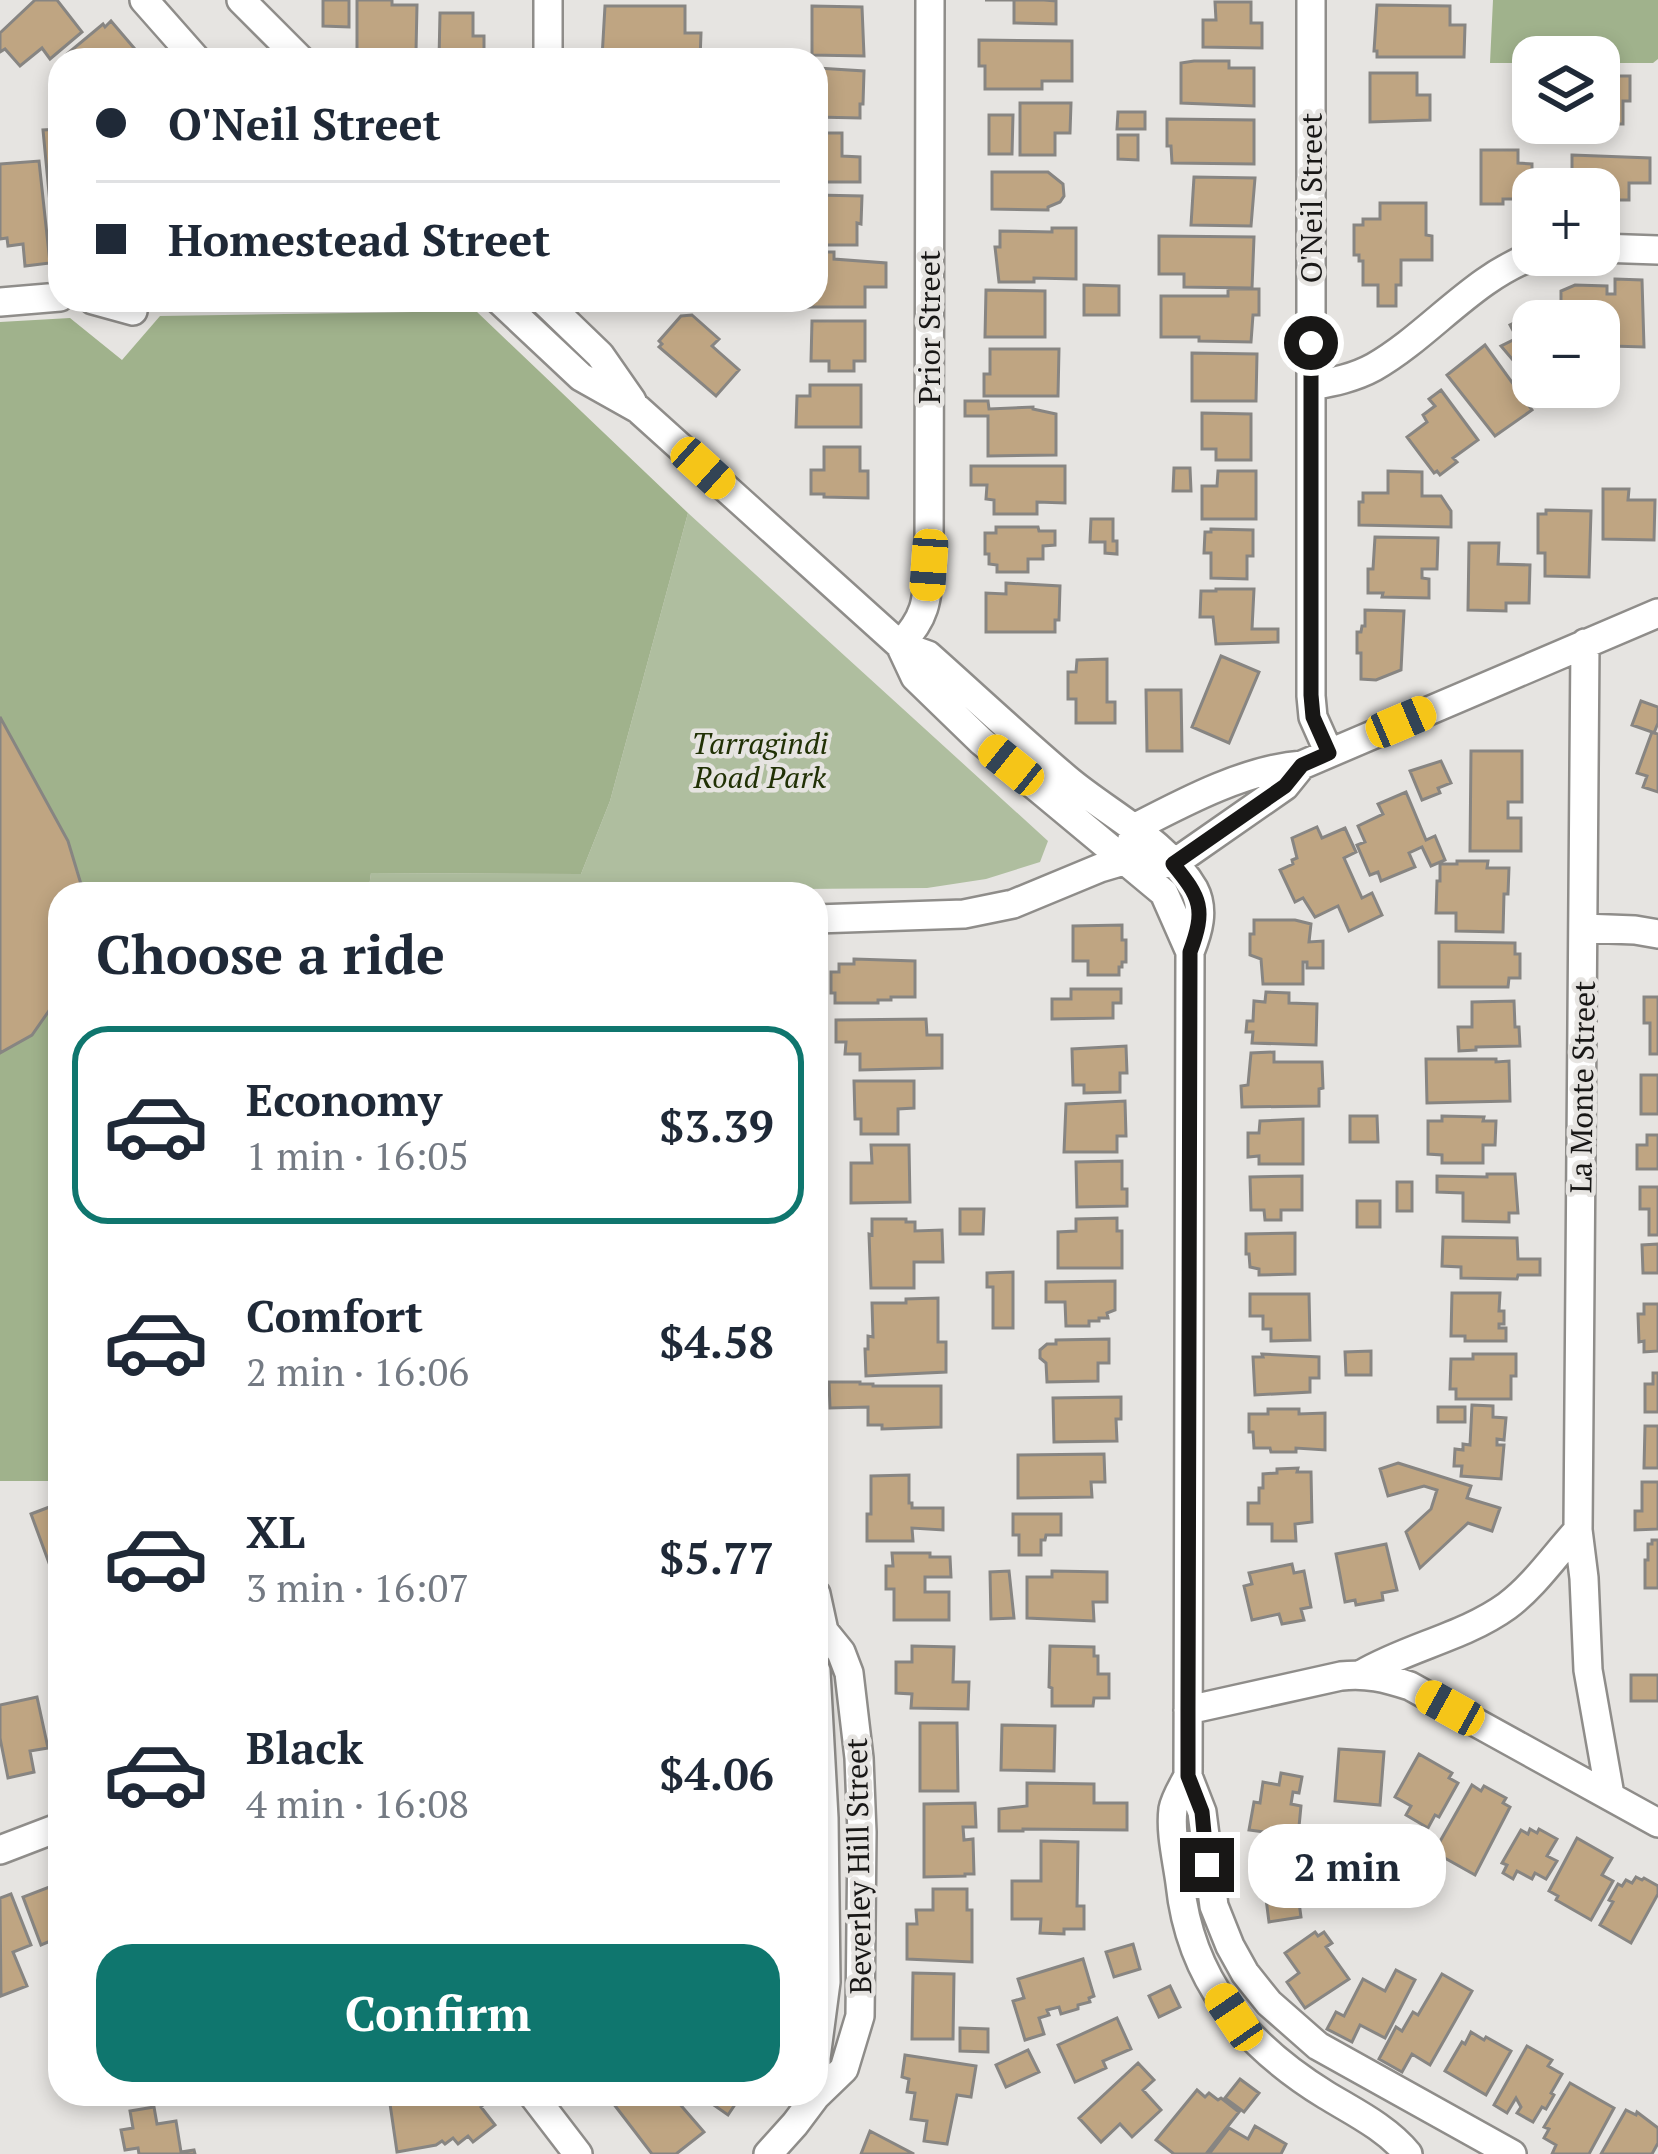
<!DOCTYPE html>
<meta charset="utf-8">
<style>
body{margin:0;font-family:"PT Serif",serif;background:#f2f2f3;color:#1f2937;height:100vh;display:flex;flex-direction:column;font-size:45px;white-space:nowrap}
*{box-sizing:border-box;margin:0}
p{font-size:39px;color:#747a83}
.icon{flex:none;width:66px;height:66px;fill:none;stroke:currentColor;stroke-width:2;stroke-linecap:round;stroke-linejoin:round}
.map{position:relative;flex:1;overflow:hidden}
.panel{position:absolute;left:48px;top:882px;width:780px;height:1224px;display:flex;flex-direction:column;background:#fff;border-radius:36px;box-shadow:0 6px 18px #0003}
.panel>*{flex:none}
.guide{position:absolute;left:48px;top:48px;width:780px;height:264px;border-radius:36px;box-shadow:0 6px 18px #0003;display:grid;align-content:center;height:264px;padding:0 48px;background:#fff}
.controls{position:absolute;left:1512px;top:36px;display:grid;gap:24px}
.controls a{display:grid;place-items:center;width:108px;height:108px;border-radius:24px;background:#fff;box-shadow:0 6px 18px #0003;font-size:60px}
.end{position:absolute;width:54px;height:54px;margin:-27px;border:15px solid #181716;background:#fff;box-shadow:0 0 0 6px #fff}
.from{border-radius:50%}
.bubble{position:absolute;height:84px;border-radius:36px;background:#fff;box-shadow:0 6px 18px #0003;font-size:39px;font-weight:600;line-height:84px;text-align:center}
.car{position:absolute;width:36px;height:72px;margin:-36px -18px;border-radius:15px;box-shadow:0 0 9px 3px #0007;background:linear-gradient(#f5c518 24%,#345 0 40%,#f5c518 0 76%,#345 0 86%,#f5c518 0)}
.guide b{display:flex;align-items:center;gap:42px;height:114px;font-size:45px}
.guide b+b{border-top:3px solid #e0e1e3}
.guide i{width:30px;height:30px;background:#1f2937}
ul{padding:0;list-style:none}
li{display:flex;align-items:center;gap:36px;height:198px;margin:0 24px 18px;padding:0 24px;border:6px solid transparent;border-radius:36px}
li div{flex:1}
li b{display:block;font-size:45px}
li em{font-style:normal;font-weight:600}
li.active{border-color:#0f766e}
li>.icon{width:108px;height:108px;stroke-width:1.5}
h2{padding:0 48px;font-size:54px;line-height:144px}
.cta{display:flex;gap:24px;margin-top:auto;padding:24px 48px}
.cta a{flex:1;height:138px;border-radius:36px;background:#0f766e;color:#fff;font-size:48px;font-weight:600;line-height:138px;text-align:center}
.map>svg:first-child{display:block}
.green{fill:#afbe9f}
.forest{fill:#a0b28c}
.building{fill:#bfa582;stroke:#878582;stroke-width:3}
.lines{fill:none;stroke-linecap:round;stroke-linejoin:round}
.minor-casing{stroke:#8f8d8a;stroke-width:32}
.minor{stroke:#fff;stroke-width:27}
.route{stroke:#181716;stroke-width:15}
.labels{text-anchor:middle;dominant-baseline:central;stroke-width:9;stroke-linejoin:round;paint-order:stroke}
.street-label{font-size:30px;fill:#181716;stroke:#e6e4e1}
.park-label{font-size:30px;font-style:italic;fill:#213105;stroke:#e6e4e1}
</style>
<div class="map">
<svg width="1658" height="2154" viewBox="0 0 1658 2154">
<rect width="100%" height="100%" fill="#e6e4e1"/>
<path class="green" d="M688,513L1048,841L1040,862L986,879L927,888L799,889L790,894H368L371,873L581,874L610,801Z"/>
<path class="forest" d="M1493,0H1658V59L1653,63H1599V57H1533V63H1490Z
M476,311L688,513L610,801L581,874L371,873L368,894H60V1481H0V322L70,318L122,360L160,316Z"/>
<path class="building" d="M35,0H57L82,32L50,59L42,48L20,66L5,49L0,52V33Z
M323,0H349V27L323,26Z
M357,0H392V5H417L416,52H357Z
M985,0H1044L1056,1V24L1014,23V0Z
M1215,2H1251V23H1262V48L1203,47V20H1216Z
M1377,5L1450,6V25H1465L1464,57H1377V51H1374Z
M605,6H685V33H701L700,60H605L602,58Z
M812,6L862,7L864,56L812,55Z
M440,13H473V36H484V60H439Z
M111,21L134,48L128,54L133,60L62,58L103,24L105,27Z
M979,40L1072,41V81H1042V89H985V66H979Z
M1194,61H1229V68H1254V106L1181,103V63Z
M817,68L864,71L863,104H860V118L816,117Z
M1370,73H1417V95H1430V120L1370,122Z
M1599,76H1630V101H1623V124H1570L1599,123Z
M1020,103H1071L1070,133H1055V155H1020Z
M1118,112H1145V129H1117Z
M989,115H1013L1012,154H989Z
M1167,119L1254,120V164L1172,163L1171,146H1167Z
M60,129V232H59L57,213L51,214L43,130Z
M816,133H842V156L860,157V182H816Z
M1118,135H1138V160L1118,159Z
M1481,150H1518V163L1532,164V199H1503V204H1481Z
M1572,155L1650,158V183H1629V200H1599V189H1572Z
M39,161L50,263L25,266L23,244L8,246L7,238L0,239V164Z
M992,172H1048L1063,184L1064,196L1060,202L1048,207V210L992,209Z
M1194,177L1255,178L1251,226L1191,225Z
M816,195L862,196L861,224L857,223V245H816Z
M1380,203H1426V235L1432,236V260H1401V285H1396V306H1378V285H1363V261H1359V255H1354V225H1363V219H1380Z
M1052,228H1076V279L1034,278V282H999L995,247H1000V231L1052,232Z
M1159,236L1254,237L1252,288L1184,287V274H1159Z
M816,252H834V259L886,263V287H865V307H779V300H816Z
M1615,279L1642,280L1644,347L1611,346L1609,341V350H1599V321H1575V304L1561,303V291L1575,285L1607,286V294H1615Z
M1084,285L1119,286V315H1084Z
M1228,289H1259V315H1253L1251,342L1199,341V337H1161V296H1228Z
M986,290L1045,291V337H985Z
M1543,309L1549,321H1533V377L1529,379L1501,346L1517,338L1510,325Z
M692,315L719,339L712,346L739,370L716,396L659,347L662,344L659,341L681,316Z
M812,321H865V361H854V371H829V361H811Z
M1485,345L1532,410L1495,436L1447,375Z
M990,349H1059L1058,396H984V374H990Z
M1192,353L1257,354L1256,401H1192Z
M810,385H861V427H796L797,396H810Z
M1441,390L1478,440L1453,458L1457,462L1440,475L1437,471L1434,473L1407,437L1427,422L1423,415L1435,406L1429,399Z
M965,401H988L989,409L1033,407V409L1056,414V455L988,456V416H965Z
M1202,413L1251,414V460H1216V449H1202Z
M824,447H860V471H868V498L824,497V494H811V470H824Z
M971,466H1065V503L1037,502V514H994V500L986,499L987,485H971Z
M1174,468H1190L1191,491H1173Z
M1218,471H1256V519H1202V486H1217Z
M1388,471L1422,472V496H1441L1451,511V527L1359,525V502H1363V493H1388Z
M1603,489H1629L1628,500H1655L1654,540L1603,539Z
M1546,510L1591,511L1589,577L1545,576V553H1538V514H1546Z
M1091,519H1113V541H1117V554L1105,553V542H1090Z
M996,527H1038L1039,531H1055V545L1043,546V559H1028V572H997V565L989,564V554H985V533H996Z
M1211,529L1253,530V556H1247V579L1211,578V553H1204L1205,532H1211Z
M1375,537L1438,538L1437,569H1422V578L1429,579V598L1382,597L1383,593H1368V569H1373Z
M1469,543H1499L1498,564L1530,565L1529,603H1506V611L1468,610Z
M1006,583L1060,586L1059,620H1055V632H986V593L1006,594Z
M1216,589H1254L1252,629H1278V642L1216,644L1213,617H1200L1201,591H1216Z
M1365,610L1404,611L1401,670L1376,680L1361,679V653H1357V632H1361L1362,626H1365Z
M1221,656L1259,672L1229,743L1192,727Z
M1107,659V702H1115V723H1076V699H1068V672H1076L1077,660Z
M1146,690H1181L1182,751H1147Z
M1641,701L1658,707V723L1654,733L1658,734V792L1643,787L1647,776L1637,773L1652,732L1632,725Z
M0,717L68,841L84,894H60V995L32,1035L0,1053Z
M1471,751H1522V802H1508V818H1521V851H1470Z
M1441,761L1451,783L1438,788L1440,793L1422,800L1410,771Z
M1406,792L1426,840L1435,836L1445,860L1431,866L1422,847L1409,853L1415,867L1381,881L1378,872L1370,875L1357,845L1365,842L1358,826L1383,814L1378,804Z
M1317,827L1322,838L1345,828L1356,852L1344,858L1362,898L1372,893L1382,915L1349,931L1338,906L1315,917L1303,898L1295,902L1280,870L1293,864L1292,860L1297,858L1292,838Z
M1457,861H1488L1487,868H1509L1508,894H1504L1503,932L1456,931V913H1436L1437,881H1440V864H1457Z
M1254,920H1295L1311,924L1309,942L1323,941V968H1307V962H1303V984H1263L1261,959L1250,955V934H1254Z
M1122,925V940H1126V962H1122V967H1119V975H1088V961H1073V926Z
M1439,942L1515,943V954H1520V978H1509L1508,987H1439Z
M854,959L915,961V997H891V1000H878V1003H835V993H831V972H839V964H854Z
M1071,989H1121V1003H1113V1018L1052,1019V999H1071Z
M1266,992L1289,993V1003L1317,1004L1316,1045L1252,1043L1253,1032H1246L1247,1021H1253L1254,1001L1265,1002Z
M1644,997H1658V1054H1650V1023H1644Z
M1514,1001L1515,1027H1519L1520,1046L1476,1047V1050L1459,1051L1458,1027H1472V1002Z
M926,1019L927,1035H942V1068L860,1070V1054H845L846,1042H836V1020Z
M1126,1046L1127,1073H1120V1092L1084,1093V1085H1073L1072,1049Z
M1274,1052V1062H1322L1323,1088L1319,1089V1106L1242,1107L1241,1086L1248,1085L1251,1053Z
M1426,1059H1496V1062L1509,1061L1510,1101L1427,1103Z
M1641,1075H1658V1114H1641Z
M854,1081H914V1108L898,1109V1134H861V1119H855Z
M1125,1101L1126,1136H1117V1152H1064L1066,1104Z
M1350,1116H1377L1378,1142H1350Z
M1442,1116L1484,1117L1483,1121H1496L1495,1145H1483V1163H1442V1155L1428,1154V1121H1442Z
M1303,1119V1164H1259V1156L1248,1157V1133H1259L1260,1121Z
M1647,1135H1658V1169H1637V1145H1647Z
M871,1145H909L910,1202L851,1203V1163H872Z
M1122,1161V1189H1127V1206L1077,1207L1076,1162Z
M1487,1174H1515L1518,1213H1509V1222L1463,1221V1193L1437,1192V1176L1487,1177Z
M1302,1176V1210H1281V1220H1265L1264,1210H1251L1250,1177Z
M1397,1182H1412V1211H1397Z
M1640,1187H1658V1235H1649V1209H1640Z
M1357,1201H1380V1227H1357Z
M960,1209H984L983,1234H960Z
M1117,1218V1231H1122V1268H1058V1232L1076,1231V1219Z
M872,1219H906V1222H915V1231L942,1230L943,1262H914V1288H871L869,1234L872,1235Z
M1295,1233V1274L1259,1275V1269L1250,1267L1249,1254H1246V1234Z
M1443,1237L1517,1238L1518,1259H1540V1275H1518L1517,1279L1461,1278V1267L1442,1266Z
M1658,1244V1273H1643L1642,1245Z
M1013,1272V1328H993V1287H987V1273Z
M1115,1281V1310L1107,1313L1108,1318H1099V1321H1089V1326H1066L1065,1302H1046V1282Z
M1452,1293H1500L1499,1311H1504V1324H1499V1328H1506V1341H1465V1336H1451Z
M1250,1294H1309L1310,1340L1271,1341V1329H1263V1316H1250Z
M938,1298V1342H946V1372L866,1376L865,1349H868V1336L873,1337L872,1303H906V1299Z
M1644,1304H1658V1351L1644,1352V1341L1639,1342L1638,1314H1644Z
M1109,1339V1363H1098V1381L1047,1382L1046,1363L1040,1358V1350L1047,1344H1056V1340Z
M1371,1351V1375H1346L1345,1352Z
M1262,1354L1319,1357V1378H1310V1392L1255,1395L1253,1357H1263Z
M1473,1354H1516V1376H1511V1399H1456V1389H1450L1451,1359H1473Z
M1653,1373H1658V1412H1645V1384H1653Z
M829,1382H860V1384H873V1386H941V1427L882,1429V1425H868V1407L830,1408Z
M1121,1397V1419H1116L1117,1441L1054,1442L1053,1398Z
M1472,1405L1493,1406V1417L1506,1418L1504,1440L1497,1439V1445H1504L1501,1479L1461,1476L1462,1466H1454L1455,1449L1463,1450V1444L1470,1445Z
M1438,1407H1465V1422H1438Z
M1268,1409H1299V1414L1325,1413V1450L1296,1448V1452H1271L1270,1448H1254L1253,1432H1249V1414H1268Z
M1645,1426H1658V1468H1644Z
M1104,1454L1105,1482H1091L1092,1497L1018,1498V1455Z
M1398,1463L1471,1486L1467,1498L1500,1508L1492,1531L1468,1523L1420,1568L1406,1532L1431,1509L1437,1490L1424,1486L1388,1496L1380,1469Z
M1298,1468L1297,1472H1311L1312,1522L1295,1524L1296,1541H1272V1524H1248V1503H1259V1488H1263V1474L1277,1473V1469Z
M909,1475V1503H912V1508H943V1530L912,1528L913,1541H867V1514H871V1476Z
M1642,1482H1658V1529L1635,1530V1511H1642Z
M60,1503V1558L49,1563L31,1514Z
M1013,1514H1061V1535H1046L1045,1540H1041V1555H1019V1535H1013Z
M1652,1540H1658V1588H1645V1560H1648V1544H1652Z
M1386,1544L1397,1590L1382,1593L1383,1600L1356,1605L1355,1600L1345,1602L1336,1554Z
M892,1553H930V1557H950L951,1577H925V1592H949V1620H894V1589H886V1566H893Z
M1292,1564L1294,1573L1304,1571L1311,1607L1301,1609L1304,1620L1282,1624L1279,1614L1252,1620L1244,1586L1252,1584L1249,1573Z
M1009,1571L1014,1618L991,1619L990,1572Z
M1052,1571L1107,1572V1602H1093L1094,1621L1027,1618V1577H1052Z
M912,1646L954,1647L953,1682H969L968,1709L911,1708L912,1694L896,1693V1662H912Z
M1050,1646L1094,1647V1656H1098V1674H1109V1698H1094L1093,1706H1052V1688L1049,1687Z
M1631,1675H1658V1701H1631Z
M37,1697L48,1748L30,1751L34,1772L8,1778L0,1738V1705Z
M920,1723H957L958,1791H920Z
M1002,1725L1055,1726L1054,1771L1001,1770Z
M1339,1749L1384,1752L1380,1805L1335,1801Z
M1419,1754L1452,1773L1449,1778L1458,1783L1439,1817L1435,1815L1428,1828L1406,1815L1411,1806L1395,1797Z
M1281,1773L1302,1777L1299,1793L1293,1792L1291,1804L1301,1806L1297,1847L1270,1843L1272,1833L1249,1830L1254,1802L1260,1803L1263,1782L1279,1785Z
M1027,1783L1094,1784V1803H1127V1830L1023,1829V1831H999V1809L1027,1806Z
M1472,1785L1481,1791L1484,1786L1506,1798L1503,1803L1510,1807L1475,1875L1434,1852Z
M975,1803L976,1827H963L964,1840L973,1839L974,1874H965V1876L924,1877V1804Z
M1530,1829L1537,1833L1539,1829L1557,1839L1547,1856L1557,1861L1546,1879L1535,1873L1532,1879L1517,1871L1513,1879L1503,1873L1507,1865L1502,1863L1521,1830L1528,1834Z
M1577,1838L1612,1858L1602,1875L1613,1881L1591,1920L1556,1900L1558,1896L1549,1891Z
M1041,1841L1078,1842L1077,1906H1084V1929H1064V1934L1040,1933L1041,1919H1012V1881H1041Z
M1291,1851L1292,1861L1309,1858L1314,1893L1298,1895L1301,1917L1269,1922L1264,1883H1258L1254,1857Z
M1636,1877L1642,1880L1644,1878L1658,1886V1894L1631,1943L1600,1925L1613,1902L1609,1900L1618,1884L1622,1886L1626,1880L1632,1883Z
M60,1883V1937L41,1945L23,1897Z
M933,1889H967V1910H972V1962L907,1959V1924H917L916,1910H933Z
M11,1894L31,1945L13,1952L27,1986L1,1996L0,1898Z
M1315,1932L1318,1936L1324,1932L1332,1943L1326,1947L1349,1979L1305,2008L1287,1982L1299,1973L1285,1953Z
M1133,1944L1140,1969L1114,1977L1106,1952Z
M1083,1959L1094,1996L1089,1998L1090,2002L1078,2005V2009L1061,2014L1059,2007L1047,2010L1049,2015L1039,2018L1044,2034L1025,2040L1013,2001L1024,1998L1018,1979Z
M1396,1970L1415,1980L1385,2038L1360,2025L1352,2042L1327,2029L1336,2012L1344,2016L1363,1979L1385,1991Z
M913,1973L954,1974L953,2039H912Z
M1442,1974L1472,1991L1430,2065L1412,2054L1402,2072L1379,2059L1396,2027L1402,2031L1413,2012L1418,2015Z
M1170,1986L1180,2007L1159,2017L1149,1996Z
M1117,2018L1131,2049L1103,2061L1106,2068L1075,2082L1058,2045Z
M960,2028L988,2029V2052L960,2051Z
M1471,2032L1484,2040L1486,2037L1511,2051L1486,2095L1445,2071L1462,2042L1465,2044Z
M1527,2046L1552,2060L1548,2066L1562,2074L1551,2093L1554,2095L1546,2109L1542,2107L1533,2122L1517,2113L1521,2107L1516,2098L1507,2113L1494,2105Z
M1028,2050L1039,2072L1006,2087L996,2065Z
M905,2055L976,2066L971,2097L957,2095L947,2144L924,2141L927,2121L911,2119L915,2093L907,2092L909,2079L902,2077Z
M1138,2063L1154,2080L1143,2090L1161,2110L1132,2137L1120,2124L1101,2142L1079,2118Z
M1240,2079L1259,2093L1244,2112L1225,2098Z
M1570,2083L1614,2108L1589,2154H1552L1556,2145L1544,2138L1549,2129L1544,2127Z
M1197,2090L1205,2097L1209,2093L1218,2100L1221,2098L1239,2112L1206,2154H1174L1156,2140Z
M393,2094H476L484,2104L481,2107L495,2125L473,2142L468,2136L458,2144L453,2138L445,2144L442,2141L436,2145L397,2152L389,2097Z
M606,2094H671L704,2132L676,2154H652Z
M698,2094H742L728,2115Z
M154,2107L157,2124L176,2121L181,2152L194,2150L195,2154H139L138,2148L125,2150L121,2130L133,2128L130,2111Z
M1626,2110L1636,2115L1637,2112L1658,2128V2143L1652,2154H1601Z
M1255,2126L1286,2144L1281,2154H1209L1229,2128L1248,2139Z
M870,2131L914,2154H861Z"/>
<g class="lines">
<defs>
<path id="minor" d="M144,0L197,60
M241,0L301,60
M1311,0V696L1313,717L1329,753
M548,60V0
M1599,248L1658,250
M93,300L133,311
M499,300L581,377L638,409L900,645L915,677L981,741L1164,893L1190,952
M543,300L600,355L632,401
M0,302L60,297
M1311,386C1333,382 1354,378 1374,367C1430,335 1474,276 1536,255
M1585,643L1578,1530L1584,1578L1588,1670L1610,1795
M900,645L928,655C974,696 1020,739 1067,779C1107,813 1167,842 1194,889C1205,910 1198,932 1190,952L1188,1776L1202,1812L1214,1906L1230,1946L1245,1973L1269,2003L1318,2046L1512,2154
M900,645C926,617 927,602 929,565L930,0
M1131,844L1134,828C1184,802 1246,769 1302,765L1658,613
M816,919L964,914L1013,904L1100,868L1127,860L1173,864L1285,786L1302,765
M1583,928L1635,930L1658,934
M816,1671L824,1818L826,1982L816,2058V2096
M1362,1674C1408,1647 1464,1637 1507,1606C1534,1586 1555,1555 1578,1530
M1188,1710L1341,1676C1366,1673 1386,1678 1410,1686L1658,1823
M1188,1776C1183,1786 1175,1798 1173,1809C1170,1833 1177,1860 1180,1883C1190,1980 1245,2045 1326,2095C1354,2112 1387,2128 1408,2154
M0,1850L60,1827
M532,2094L578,2154
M768,2154L795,2124L816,2096L844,2069L860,2016L862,1832L859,1758L849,1673L841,1652L824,1631L816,1594"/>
</defs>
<use href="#minor" class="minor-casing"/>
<use href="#minor" class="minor"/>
</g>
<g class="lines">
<path class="route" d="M1207,1865L1202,1812L1188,1776V1710L1190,952C1206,909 1201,898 1173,864L1285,786L1302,765L1329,753L1313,717L1311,695V343"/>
</g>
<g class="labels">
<g class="street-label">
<text transform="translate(1311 198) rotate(-90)">O'Neil Street</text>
<text transform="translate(929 327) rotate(-90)">Prior Street</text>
<text transform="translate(1582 1087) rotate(-89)">La Monte Street</text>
<text transform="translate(858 1866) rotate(-91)">Beverley Hill Street</text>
</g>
<g class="park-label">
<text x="760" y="743">Tarragindi<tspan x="760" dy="34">Road Park</tspan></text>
</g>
</g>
</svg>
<div class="controls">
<a><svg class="icon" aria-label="layers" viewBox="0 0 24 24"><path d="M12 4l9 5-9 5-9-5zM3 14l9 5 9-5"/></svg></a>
<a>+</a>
<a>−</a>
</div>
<i class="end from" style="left:1311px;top:343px"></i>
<i class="end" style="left:1207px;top:1865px"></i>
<div class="bubble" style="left:1248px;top:1824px;width:198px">2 min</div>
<i class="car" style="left:703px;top:468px;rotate:132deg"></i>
<i class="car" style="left:929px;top:565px;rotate:184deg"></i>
<i class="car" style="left:1401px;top:722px;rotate:67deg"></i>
<i class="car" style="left:1011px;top:765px;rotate:309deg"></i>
<i class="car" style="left:1450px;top:1708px;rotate:299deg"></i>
<i class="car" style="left:1234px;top:2017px;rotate:326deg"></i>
<div class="guide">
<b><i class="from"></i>O'Neil Street</b>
<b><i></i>Homestead Street</b>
</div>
<section class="panel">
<h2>Choose a ride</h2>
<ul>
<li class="active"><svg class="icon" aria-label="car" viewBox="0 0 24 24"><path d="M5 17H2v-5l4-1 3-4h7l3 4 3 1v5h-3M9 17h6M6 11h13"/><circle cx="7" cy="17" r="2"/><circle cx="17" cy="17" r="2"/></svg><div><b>Economy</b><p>1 min · 16:05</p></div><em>$3.39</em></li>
<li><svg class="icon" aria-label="car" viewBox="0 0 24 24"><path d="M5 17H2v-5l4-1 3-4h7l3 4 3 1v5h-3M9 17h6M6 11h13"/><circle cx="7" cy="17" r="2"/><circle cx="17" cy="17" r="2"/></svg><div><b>Comfort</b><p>2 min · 16:06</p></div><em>$4.58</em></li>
<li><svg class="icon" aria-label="car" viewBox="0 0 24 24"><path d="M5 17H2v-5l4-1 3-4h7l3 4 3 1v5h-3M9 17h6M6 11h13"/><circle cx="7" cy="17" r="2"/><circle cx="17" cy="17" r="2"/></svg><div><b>XL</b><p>3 min · 16:07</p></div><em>$5.77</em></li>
<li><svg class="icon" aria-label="car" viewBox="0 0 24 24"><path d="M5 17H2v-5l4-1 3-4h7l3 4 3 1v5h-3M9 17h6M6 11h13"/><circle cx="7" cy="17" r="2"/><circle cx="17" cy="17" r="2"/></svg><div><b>Black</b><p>4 min · 16:08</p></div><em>$4.06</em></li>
</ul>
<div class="cta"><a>Confirm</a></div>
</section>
</div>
